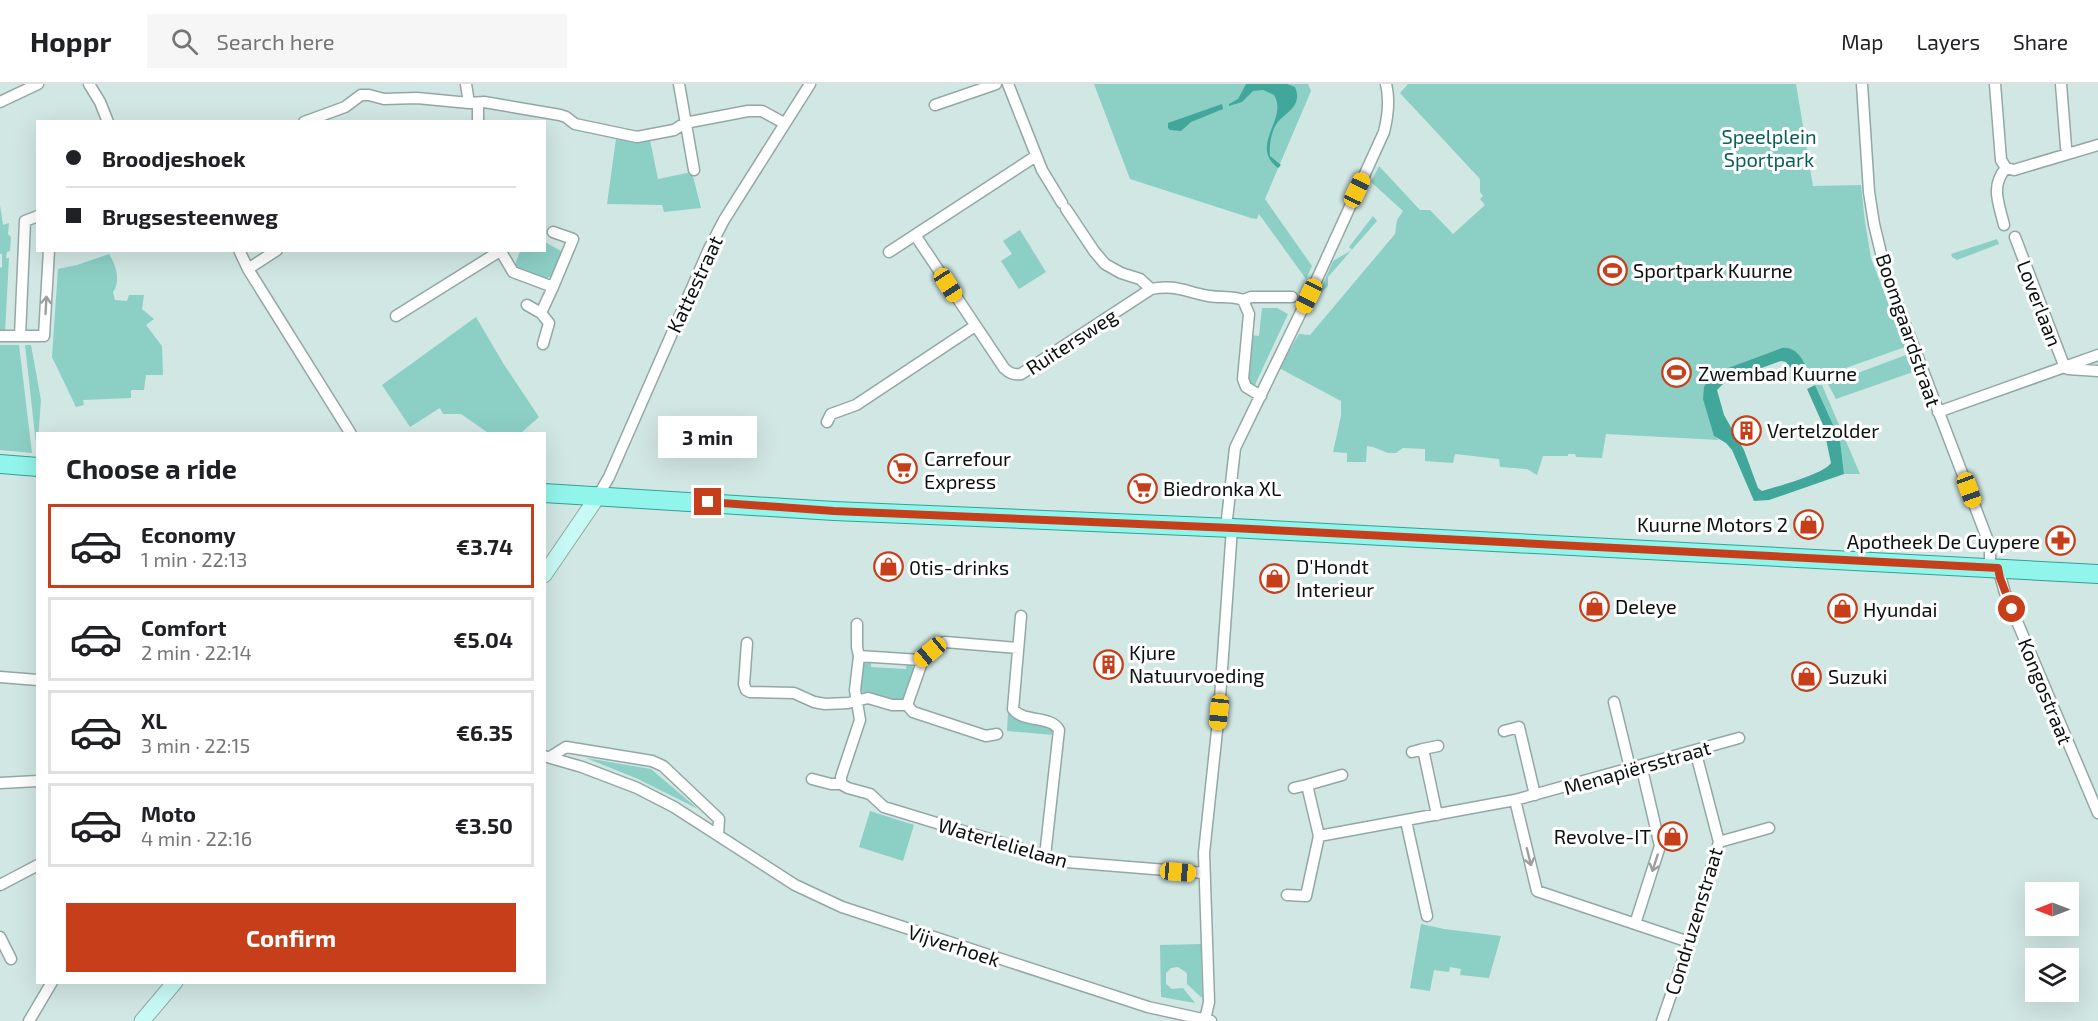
<!DOCTYPE html>
<meta charset="utf-8">
<style>
body{margin:0;font-family:"Exo 2",sans-serif;background:#f6f6f6;color:#202124;height:100vh;display:flex;flex-direction:column;font-size:22px;white-space:nowrap}
*{box-sizing:border-box;margin:0}
p{font-size:20px;color:#757577}
.icon{flex:none;width:33px;height:33px;fill:none;stroke:currentColor;stroke-width:2;stroke-linecap:round;stroke-linejoin:round}
.map{position:relative;flex:1;overflow:hidden}
.panel{position:absolute;left:36px;top:348px;width:510px;height:552px;display:flex;flex-direction:column;background:#fff;border-radius:0px;box-shadow:0 6px 24px #0002}
.panel>*{flex:none}
.guide{position:absolute;left:36px;top:36px;width:510px;height:132px;border-radius:0px;box-shadow:0 6px 24px #0002;display:grid;align-content:center;height:132px;padding:0 30px;background:#fff}
.needle{width:39px;rotate:270deg}
.fabs{position:absolute;left:2025px;top:798px;display:grid;gap:12px}
.fabs a{display:grid;place-items:center;width:54px;height:54px;border-radius:0px;background:#fff;box-shadow:0 6px 24px #0002;font-size:30px}
.end{position:absolute;width:27px;height:27px;margin:-14px;border:8px solid #c73e1a;background:#fff;box-shadow:0 0 0 3px #fff}
.from{border-radius:50%}
.bubble{position:absolute;height:42px;border-radius:0px;background:#fff;box-shadow:0 6px 24px #0002;font-size:20px;font-weight:700;line-height:42px;text-align:center}
.car{position:absolute;width:18px;height:36px;margin:-18px -9px;border-radius:8px;box-shadow:0 0 4px 2px #0007;background:linear-gradient(#f5c518 24%,#345 0 40%,#f5c518 0 76%,#345 0 86%,#f5c518 0)}
.guide b{display:flex;align-items:center;gap:21px;height:57px;font-size:22px}
.guide b+b{border-top:2px solid #e0e0e0}
.guide i{width:15px;height:15px;background:#202124}
ul{padding:0;list-style:none}
li{display:flex;align-items:center;gap:18px;height:84px;margin:0 12px 9px;padding:0 18px;border:3px solid #e0e0e0;border-radius:0px}
li div{flex:1}
li b{display:block;font-size:22px}
li em{font-style:normal;font-weight:700}
li.selected{border-color:#c73e1a}
li>.icon{width:54px;height:54px;stroke-width:1.5}
h2{padding:0 30px;font-size:27px;line-height:72px}
.action{display:flex;gap:12px;margin-top:auto;padding:12px 30px}
.action a{flex:1;height:69px;border-radius:0px;background:#c73e1a;color:#fff;font-size:24px;font-weight:700;line-height:69px;text-align:center}
header{display:flex;align-items:center;gap:36px;box-sizing:border-box;height:84px;padding:0 30px;background:#fff;border-bottom:2px solid #e0e0e0}
header strong{font-size:28px}
nav{display:flex;gap:33px;margin-inline-start:auto;font-size:21px}
.search{width:420px;height:54px;background:#f6f6f6;display:flex;align-items:center;gap:15px;box-sizing:border-box;padding:0 21px;border-radius:0px;color:#757577;font-size:22px}
.map>svg:first-child{display:block}
.green{fill:#8ccfc5}
.water{fill:#41a79b}
.lines{fill:none;stroke-linecap:round;stroke-linejoin:round}
.street-casing{stroke:#93a8a5;stroke-width:13}
.secondary-casing{stroke:#93a8a5;stroke-width:17}
.primary-casing{stroke:#33a095;stroke-width:20}
.street{stroke:#fff;stroke-width:10}
.secondary{stroke:#c8faf5;stroke-width:15}
.primary{stroke:#92f5eb;stroke-width:18}
.oneway{stroke:#9d9f9f}
.route{stroke:#c73e1a;stroke-width:8}
.labels{text-anchor:middle;dominant-baseline:central;stroke-width:6;stroke-linejoin:round;paint-order:stroke}
.park-label{font-size:20px;fill:#075f57;stroke:#fff}
.poi-label{font-size:20px;fill:#09100f;stroke:#fff;text-anchor:start}
.street-label{font-size:20px;fill:#09100f;stroke:#fff}
</style>
<header>
<strong>Hoppr</strong>
<div class="search"><svg class="icon" aria-label="search" viewBox="0 0 24 24"><circle cx="10" cy="10" r="6"/><path d="M15 15l6 6"/></svg>Search here</div>
<nav><a>Map</a><a>Layers</a><a>Share</a></nav>
</header>
<div class="map">
<svg width="2098" height="937" viewBox="0 0 2098 937">
<rect width="100%" height="100%" fill="#d1e7e3"/>
<path class="green" d="M1094,0H1308L1311,7L1265,115L1312,182L1306,195L1259,130L1257,135L1251,134L1130,95Z
M1408,0H1796L1813,102L1861,101L1865,138L1871,174L1905,263L1812,296C1807,283 1802,270 1788,264L1774,267L1717,288L1714,352L1719,356L1606,350L1602,374L1576,373L1575,370H1568V372H1543L1537,391L1527,385L1500,383L1499,375L1455,370L1453,379L1425,377V365L1403,364L1396,369H1388L1373,363L1367,362L1366,378H1347V369L1333,368L1341,332V317L1279,284L1299,250L1310,251L1395,150L1397,136L1403,127L1371,98L1379,82L1420,126H1430L1453,150L1485,121L1480,115L1483,112L1480,108V95L1400,9Z
M616,55L633,58L650,56L658,95L692,88L701,124L664,128L662,121L607,120Z
M0,121L3,141L9,139L8,150L11,153L10,167L7,168L6,174H9L5,248H0V184L2,183V170H0Z
M1373,132L1377,137L1328,193V202L1318,212L1333,177L1352,166L1349,163Z
M1020,146L1046,188L1019,205L1001,177L1012,170L1003,157Z
M1997,155L1999,160L1957,176L1952,173L1951,170Z
M545,158L561,167C560,177 555,195 543,195L514,184L520,167L544,166Z
M109,170C116,181 121,197 113,208L115,216L127,217L129,211H144L142,225L154,235L146,241L162,262L163,291H146L144,306H131V314L83,316L84,321L76,323L52,273L58,185L77,181Z
M1262,224H1277L1288,230L1254,303L1250,300L1247,294L1251,251L1259,252Z
M476,233L503,279L539,333L521,349L487,348L461,330H443L440,324L410,343L382,301Z
M0,261H19L32,369L0,366Z
M25,261H31L41,316L37,369Z
M1906,271L1913,288L1836,315L1828,300Z
M1815,301H1822L1860,390H1844L1840,356Z
M865,576H871V583L906,585L907,578L915,585L905,614L898,618L865,610L860,606V586Z
M1008,628C1018,640 1041,636 1054,647V651L1007,647Z
M586,674L651,685L698,725L638,695Z
M870,727L914,741L903,777L859,763Z
M1421,840L1444,845L1501,852L1489,894L1460,891L1461,885L1450,883L1449,888L1434,886L1430,907L1410,904Z
M1201,860L1202,914L1187,900V889L1178,883L1171,884L1166,889V900L1172,905L1183,904L1195,919L1161,913L1160,861Z"/>
<path class="water" d="M1246,0H1287L1295,3C1303,22 1286,28 1277,39C1271,48 1269,62 1270,72L1281,81L1278,84C1248,61 1289,35 1274,11L1263,6L1253,7L1242,18L1229,22V20L1238,15Z
M1222,20L1223,25L1191,38L1181,47L1170,46L1168,44V39Z
M1782,264C1800,262 1806,283 1812,296L1804,300L1786,278L1781,277L1726,297L1717,306L1724,331L1744,366L1758,404L1762,407C1776,403 1824,390 1831,379L1823,341L1807,305L1815,301L1840,356L1844,390L1769,416L1754,417L1732,366L1726,359L1714,352L1703,315L1704,303L1708,296L1717,288Z"/>
<g class="lines">
<defs>
<path id="street" d="M89,0L100,18L108,38
M466,0L469,19
M679,0L694,86
M1008,0L1042,86L1062,119
M1862,0L1869,108L1874,140L1886,190L1990,462V483
M1995,0L2001,76L2006,84
M2061,0L2066,63L2068,70
M0,18L38,0
M478,19V38
M935,21L996,0
M304,38L345,23L361,11H369L384,15L417,14L469,19L484,18L560,31L566,33L575,40L637,53L674,46L685,39L748,27H762L784,39
M2006,84L2014,86L2098,61
M1066,125L1094,167L1105,180L1121,189L1140,195L1151,205
M2004,141C1999,120 1990,102 2006,84
M915,151L1004,284C1009,289 1013,291 1021,290L1151,205C1175,200 1186,208 1209,212C1221,214 1232,212 1243,216L1251,213H1292
M2015,153L2065,284
M239,166L248,185L351,350
M500,166L513,188L553,203L573,155L553,148
M889,168L1036,72
M248,185L277,166
M1243,216L1249,230L1243,295L1246,303L1261,312
M527,221L541,229
M396,232L500,167
M0,252H44L49,166
M20,252L25,137L38,132
M543,260L549,239L541,229L553,203
M2068,285L2098,287
M1938,328L2098,271
M827,338L831,330L856,321L975,242
M598,412L609,393L709,165L724,136L810,0
M1226,444L1235,364L1317,195L1384,48C1388,32 1390,16 1386,0
M1998,484L2005,509L2098,729
M1021,532L1013,625C1023,639 1051,631 1059,646L1045,772
M747,559L744,600L746,606L750,608L794,609L814,618L825,620L848,619L868,614L892,621H907L913,628L986,652L997,650
M859,572L920,576
M920,576L939,560L945,558L1018,564
M0,593L38,596
M1614,618L1630,684
M907,621L921,581L920,576
M1504,647L1519,643L1535,711
M1423,665L1438,662
M1412,668L1423,665L1437,731
M544,672L582,683L637,704L674,723L795,801L842,823L1148,923L1211,937
M550,673L566,663L652,677L663,682L719,735L718,751
M812,695L831,700H841L848,704L870,710L884,723L1045,772L1054,777L1204,789
M0,699L38,697
M841,700V693L860,636L855,606L859,572L857,563V540
M1294,704L1307,701
M1515,716L1537,807L1689,858
M1406,737L1427,832
M1319,752L1515,716L1739,654
M1719,758L1769,744
M0,801L38,781
M1287,811L1306,812L1319,752L1307,701L1342,691
M1635,840L1660,762L1641,681
M0,853L11,875
M1205,936L1209,918L1204,769L1219,628L1232,444
M29,937L52,898
M1662,937L1689,858L1719,758L1695,666"/>
<path id="secondary" d="M544,491L598,412
M142,937L175,898"/>
<path id="primary" d="M0,380L38,383
M544,409L834,427L1232,444L2098,490"/>
</defs>
<use href="#street" class="street-casing"/>
<use href="#secondary" class="secondary-casing"/>
<use href="#primary" class="primary-casing"/>
<use href="#street" class="street"/>
<use href="#secondary" class="secondary"/>
<use href="#primary" class="primary"/>
</g>
<defs><path id="oneway-shaft" d="M-6 0H5M1.5-3L5.5 0L1.5 3" fill="none" stroke-width="1.6" stroke-linecap="round" stroke-linejoin="round" transform="scale(1.5)"/></defs>
<g class="oneway">
<use href="#oneway-shaft" transform="translate(46 221) rotate(-87)"/>
<use href="#oneway-shaft" transform="translate(1529 773) rotate(76)"/>
<use href="#oneway-shaft" transform="translate(1655 779) rotate(108)"/>
</g>
<g class="lines">
<path class="route" d="M708,418L834,427L1232,444L1998,484L2000,494L2012,525"/>
</g>
<defs>
<symbol id="stadium-ring" viewBox="-11 -11 22 22"><circle r="9.5" fill="#fff" stroke="#c73e1a" stroke-width="1.5"/><path d="M0-5a6.5 5 0 1 0 0 10a6.5 5 0 1 0 0-10ZM-3.5-1.8h7v3.6h-7Z" fill="#c73e1a"/></symbol>
<symbol id="building-ring" viewBox="-11 -11 22 22"><circle r="9.5" fill="#fff" stroke="#c73e1a" stroke-width="1.5"/><path d="M-4-6H4V6H1V3H-1V6H-4ZM-2.5-4.3h1.7v1.8h-1.7ZM.8-4.3h1.7v1.8H.8ZM-2.5-1h1.7V.8h-1.7ZM.8-1h1.7V.8H.8Z" fill="#c73e1a"/></symbol>
<symbol id="supermarket-ring" viewBox="-11 -11 22 22"><circle r="9.5" fill="#fff" stroke="#c73e1a" stroke-width="1.5"/><path d="M-6-5.5h2.5l.6 2H6L4.5 2H-2.5L-4.4-4H-6ZM-1.5 3.2a1.3 1.3 0 1 0 .1 0ZM3 3.2a1.3 1.3 0 1 0 .1 0Z" fill="#c73e1a"/></symbol>
<symbol id="shop-ring" viewBox="-11 -11 22 22"><circle r="9.5" fill="#fff" stroke="#c73e1a" stroke-width="1.5"/><path d="M-5-2.5h2.3a2.7 3.5 0 0 1 5.4 0H5L5.5 6h-11ZM-1.5-2.5h3a1.5 2.3 0 0 0-3 0Z" fill="#c73e1a"/></symbol>
<symbol id="pharmacy-ring" viewBox="-11 -11 22 22"><circle r="9.5" fill="#fff" stroke="#c73e1a" stroke-width="1.5"/><path d="M-2-6h4v4h4v4h-4v4h-4v-4h-4v-4h4Z" fill="#c73e1a"/></symbol>
</defs>
<g fill-rule="evenodd">
<use href="#stadium-ring" x="1596" y="170" width="33" height="33"/>
<use href="#stadium-ring" x="1660" y="272" width="33" height="33"/>
<use href="#building-ring" x="1730" y="330" width="33" height="33"/>
<use href="#supermarket-ring" x="886" y="368" width="33" height="33"/>
<use href="#supermarket-ring" x="1126" y="388" width="33" height="33"/>
<use href="#shop-ring" x="1792" y="424" width="33" height="33"/>
<use href="#pharmacy-ring" x="2044" y="440" width="33" height="33"/>
<use href="#shop-ring" x="872" y="466" width="33" height="33"/>
<use href="#shop-ring" x="1258" y="478" width="33" height="33"/>
<use href="#shop-ring" x="1578" y="506" width="33" height="33"/>
<use href="#shop-ring" x="1826" y="508" width="33" height="33"/>
<use href="#building-ring" x="1092" y="564" width="33" height="33"/>
<use href="#shop-ring" x="1790" y="576" width="33" height="33"/>
<use href="#shop-ring" x="1656" y="736" width="33" height="33"/>
</g>
<g class="labels">
<g class="park-label">
<text x="1769" y="52">Speelplein<tspan x="1769" dy="23">Sportpark</tspan></text>
</g>
<g class="poi-label">
<text x="1633" y="186">Sportpark Kuurne</text>
<text x="1698" y="289">Zwembad Kuurne</text>
<text x="1767" y="346">Vertelzolder</text>
<text x="924" y="374">Carrefour<tspan x="924" dy="23">Express</tspan></text>
<text x="1163" y="404">Biedronka XL</text>
<text x="1788" y="440" text-anchor="end">Kuurne Motors 2</text>
<text x="2040" y="457" text-anchor="end">Apotheek De Cuypere</text>
<text x="1296" y="482">D'Hondt<tspan x="1296" dy="23">Interieur</tspan></text>
<text x="909" y="483">0tis-drinks</text>
<text x="1615" y="522">Deleye</text>
<text x="1863" y="525">Hyundai</text>
<text x="1129" y="568">Kjure<tspan x="1129" dy="23">Natuurvoeding</tspan></text>
<text x="1828" y="592">Suzuki</text>
<text x="1651" y="752" text-anchor="end">Revolve-IT</text>
</g>
<g class="street-label">
<text transform="translate(694 200) rotate(-65)">Kattestraat</text>
<text transform="translate(2040 219) rotate(69)">Loverlaan</text>
<text transform="translate(1909 246) rotate(71)">Boomgaardstraat</text>
<text transform="translate(1071 257) rotate(-33)">Ruitersweg</text>
<text transform="translate(2046 607) rotate(68)">Kongostraat</text>
<text transform="translate(1637 683) rotate(-16)">Menapiërsstraat</text>
<text transform="translate(1003 758) rotate(16)">Waterlelielaan</text>
<text transform="translate(1693 837) rotate(-73)">Condruzenstraat</text>
<text transform="translate(954 861) rotate(18)">Vijverhoek</text>
</g>
</g>
</svg>
<div class="fabs">
<a><svg class="needle" viewBox="-14 -14 28 28"><path d="M0-13l5 13h-10z" fill="#e53935"/><path d="M0 13l5-13h-10z" fill="#757577"/></svg></a>
<a><svg class="icon" aria-label="layers" viewBox="0 0 24 24"><path d="M12 4l9 5-9 5-9-5zM3 14l9 5 9-5"/></svg></a>
</div>
<i class="end from" style="left:2012px;top:525px"></i>
<i class="end" style="left:708px;top:418px"></i>
<div class="bubble" style="left:658px;top:332px;width:99px">3 min</div>
<i class="car" style="left:1357px;top:106px;rotate:25deg"></i>
<i class="car" style="left:948px;top:201px;rotate:147deg"></i>
<i class="car" style="left:1309px;top:212px;rotate:206deg"></i>
<i class="car" style="left:1969px;top:406px;rotate:160deg"></i>
<i class="car" style="left:930px;top:568px;rotate:230deg"></i>
<i class="car" style="left:1219px;top:628px;rotate:186deg"></i>
<i class="car" style="left:1178px;top:788px;rotate:95deg"></i>
<div class="guide">
<b><i class="from"></i>Broodjeshoek</b>
<b><i></i>Brugsesteenweg</b>
</div>
<section class="panel">
<h2>Choose a ride</h2>
<ul>
<li class="selected"><svg class="icon" aria-label="car" viewBox="0 0 24 24"><path d="M5 17H2v-5l4-1 3-4h7l3 4 3 1v5h-3M9 17h6M6 11h13"/><circle cx="7" cy="17" r="2"/><circle cx="17" cy="17" r="2"/></svg><div><b>Economy</b><p>1 min · 22:13</p></div><em>€3.74</em></li>
<li><svg class="icon" aria-label="car" viewBox="0 0 24 24"><path d="M5 17H2v-5l4-1 3-4h7l3 4 3 1v5h-3M9 17h6M6 11h13"/><circle cx="7" cy="17" r="2"/><circle cx="17" cy="17" r="2"/></svg><div><b>Comfort</b><p>2 min · 22:14</p></div><em>€5.04</em></li>
<li><svg class="icon" aria-label="car" viewBox="0 0 24 24"><path d="M5 17H2v-5l4-1 3-4h7l3 4 3 1v5h-3M9 17h6M6 11h13"/><circle cx="7" cy="17" r="2"/><circle cx="17" cy="17" r="2"/></svg><div><b>XL</b><p>3 min · 22:15</p></div><em>€6.35</em></li>
<li><svg class="icon" aria-label="car" viewBox="0 0 24 24"><path d="M5 17H2v-5l4-1 3-4h7l3 4 3 1v5h-3M9 17h6M6 11h13"/><circle cx="7" cy="17" r="2"/><circle cx="17" cy="17" r="2"/></svg><div><b>Moto</b><p>4 min · 22:16</p></div><em>€3.50</em></li>
</ul>
<div class="action"><a>Confirm</a></div>
</section>
</div>
